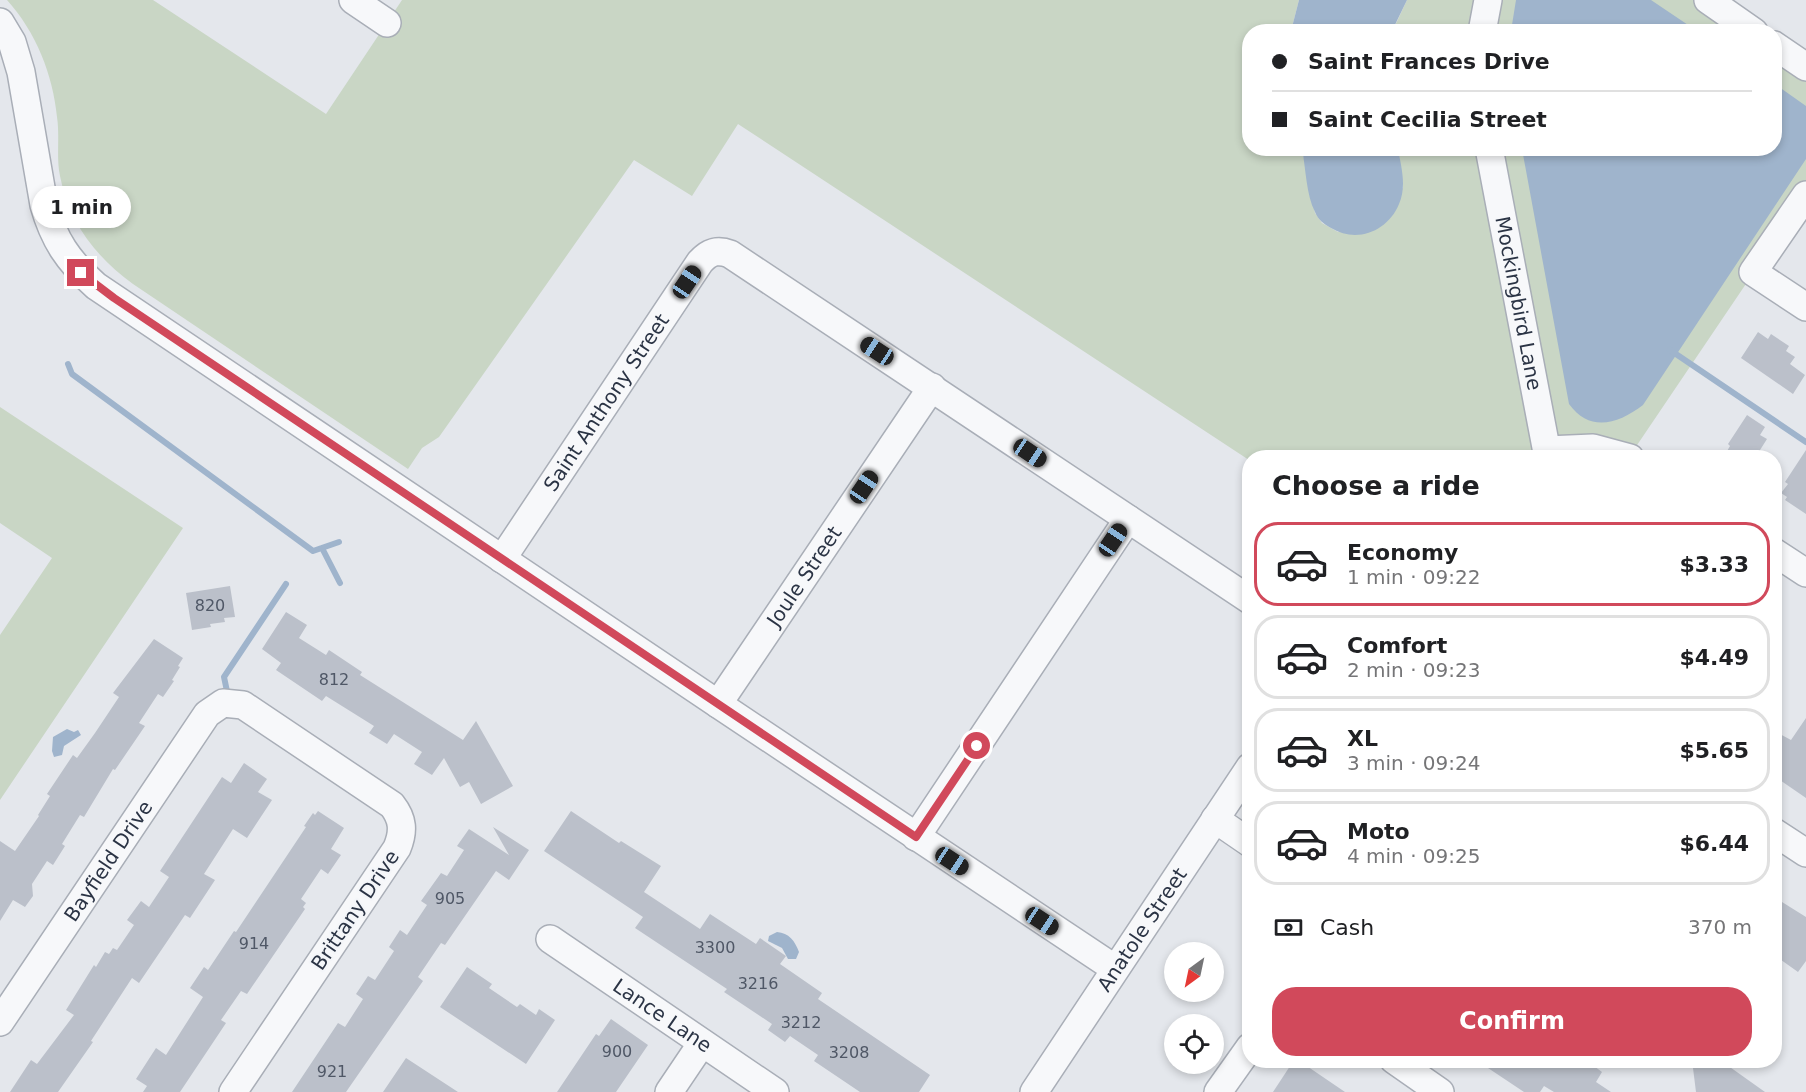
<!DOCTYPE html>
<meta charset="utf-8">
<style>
body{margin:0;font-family:"DejaVu Sans",sans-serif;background:#f2f2f2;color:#202124;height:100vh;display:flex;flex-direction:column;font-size:22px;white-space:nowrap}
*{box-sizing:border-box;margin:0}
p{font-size:20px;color:#757577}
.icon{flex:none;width:33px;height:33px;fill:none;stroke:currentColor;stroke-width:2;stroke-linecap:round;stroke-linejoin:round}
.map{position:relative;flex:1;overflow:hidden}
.drawer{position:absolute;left:1242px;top:450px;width:540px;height:618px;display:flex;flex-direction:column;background:#fff;border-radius:24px;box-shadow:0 3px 9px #0003}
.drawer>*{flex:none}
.banner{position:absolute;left:1242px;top:24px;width:540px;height:132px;border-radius:24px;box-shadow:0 3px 9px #0003;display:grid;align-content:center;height:132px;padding:0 30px;background:#fff}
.needle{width:39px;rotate:213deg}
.fabs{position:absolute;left:1164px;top:942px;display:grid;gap:12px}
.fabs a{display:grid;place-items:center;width:60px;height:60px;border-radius:50%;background:#fff;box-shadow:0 3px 9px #0003;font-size:30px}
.end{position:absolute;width:27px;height:27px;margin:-14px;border:8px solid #d1495b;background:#fff;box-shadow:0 0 0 3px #fff}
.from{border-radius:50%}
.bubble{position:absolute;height:42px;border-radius:21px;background:#fff;box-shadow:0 3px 9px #0003;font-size:20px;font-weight:700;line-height:42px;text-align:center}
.car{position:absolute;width:18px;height:36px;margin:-18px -9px;border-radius:8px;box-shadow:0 0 4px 2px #0007;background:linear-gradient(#222 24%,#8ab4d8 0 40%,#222 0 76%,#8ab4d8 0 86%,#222 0)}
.banner b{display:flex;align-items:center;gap:21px;height:57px;font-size:22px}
.banner b+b{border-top:2px solid #e0e0e0}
.banner i{width:15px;height:15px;background:#202124}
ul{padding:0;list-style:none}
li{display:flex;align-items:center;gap:18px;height:84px;margin:0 12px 9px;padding:0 18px;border:3px solid #e0e0e0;border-radius:24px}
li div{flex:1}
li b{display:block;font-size:22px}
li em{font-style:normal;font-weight:700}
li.on{border-color:#d1495b}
li>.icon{width:54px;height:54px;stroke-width:1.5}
h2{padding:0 30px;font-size:27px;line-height:72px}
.pay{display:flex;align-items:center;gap:15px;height:66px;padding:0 30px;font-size:22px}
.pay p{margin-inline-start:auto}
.action{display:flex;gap:12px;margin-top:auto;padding:12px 30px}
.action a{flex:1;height:69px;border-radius:24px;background:#d1495b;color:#fff;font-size:24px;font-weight:700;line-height:69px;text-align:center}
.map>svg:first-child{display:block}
.green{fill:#c9d6c5}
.water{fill:#9fb4cc}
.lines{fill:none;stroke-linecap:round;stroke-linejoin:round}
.stream{stroke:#9fb4cc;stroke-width:6}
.building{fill:#bbc0ca}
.minor-casing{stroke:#a9aeb7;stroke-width:30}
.minor{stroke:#f7f8fa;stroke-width:27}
.route{stroke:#d1495b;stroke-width:8}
.labels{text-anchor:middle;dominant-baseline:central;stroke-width:4.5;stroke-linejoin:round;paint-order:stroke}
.number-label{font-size:16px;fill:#4f5766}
.street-label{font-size:20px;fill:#2b3445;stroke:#f4f6f9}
</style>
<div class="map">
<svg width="1806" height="1092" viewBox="0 0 1806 1092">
<rect width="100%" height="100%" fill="#e4e7ec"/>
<path class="green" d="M7,0H153L326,114L402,0H1299L1291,31L1250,32V148L1302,149L1315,213L1322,223L1338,232L1403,188L1398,149L1774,148L1775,45L1806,67V195L1629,457L1250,458L1249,460L738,124L692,196L634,160L439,437L422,448L408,469L133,284C96,257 69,223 60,176C56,157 60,137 57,117C53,75 36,32 7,0Z
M1407,0H1708L1754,32H1392Z
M0,407L183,528L0,800V635L52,558L0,523Z"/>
<path class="water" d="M1299,0H1407L1392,31H1291Z
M1516,0H1651L1697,31H1511Z
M1775,84L1806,106V159L1643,405C1618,424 1590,433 1569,404L1522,149L1774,148Z
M1302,149H1398C1401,166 1407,186 1399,204C1388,231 1357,244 1331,228C1324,224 1318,220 1315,212C1306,194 1306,169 1302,149Z
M67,729L74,732L78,730L81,735L64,746L62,755L54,757L52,751L53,737Z
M777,932C789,933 795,941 799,952L796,959H788L782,948L768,941L769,936Z"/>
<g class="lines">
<path class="stream" d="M1670,350L1806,442
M68,364L72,374L313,551L339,542
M322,548L340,583
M228,696L224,677L286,584"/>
</g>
<path class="building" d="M1758,332L1768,339L1771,334L1789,346L1786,351L1795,357L1790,364L1805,375L1793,394L1741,358Z
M1747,415L1765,427L1760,435L1767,439L1755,458H1723L1730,446L1728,444Z
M1806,450V514L1785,500L1787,497L1781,493L1788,484L1785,482Z
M230,586L235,617L224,618L225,622L210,624L211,627L192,630L186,593Z
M286,612L307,625L299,638L326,655L329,650L362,672L360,675L463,740L476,721L513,786L481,804L469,782L460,787L444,758L432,775L414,764L422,752L394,734L387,744L369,733L374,726L326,696L322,701L276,670L281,663L262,649Z
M154,639L183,658L178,666L180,667L172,680L174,681L163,697L158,694L139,723L145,726L115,770L113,769L84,817L80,815L62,844L65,846L53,865L47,861L32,884L33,896L25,907L13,900L0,921V841L15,851L39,816L38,815L50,796L47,794L73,755L77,758L95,733L119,697L113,693Z
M1806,718V798L1774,776V731L1791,740Z
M244,763L267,779L258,792L272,800L247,838L233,829L204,874L215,880L190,918L185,915L139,983L132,978L91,1041L93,1042L58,1092H10L31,1060L37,1064L74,1015L66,1010L94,965L96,967L105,952L109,954L113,948L117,950L134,925L127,920L141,901L149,907L169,877L160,871L222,777L231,783Z
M318,811L344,828L331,849L341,855L328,874L321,869L301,899L306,903L303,907L305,909L247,994L241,991L221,1020L226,1023L180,1092H143L147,1086L136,1079L156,1048L166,1055L203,997L190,988L204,967L208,970L234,931L236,932L306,827L304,826L313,813L315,815Z
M571,811L619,843L621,841L661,866L644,892L700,929L710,914L756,944L760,938L786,956L780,964L822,993L818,999L930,1075L919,1092H860L814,1061L818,1055L790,1036L785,1042L768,1030L772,1024L724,992L727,989L635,928L643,917L544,851Z
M493,827L529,850L509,880L496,871L445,945L441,943L418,977L423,981L346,1092H292L338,1023L345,1027L363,999L356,994L368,976L375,980L394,951L389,947L400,930L407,935L427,905L421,901L441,873L447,876L464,850L457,846L469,829L509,855Z
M1774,897L1806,917V961L1798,972L1774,955Z
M467,967L492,984L489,988L517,1007L520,1004L536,1015L539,1009L555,1020L526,1064L440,1007Z
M611,1019L648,1045L616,1092H557L596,1034L599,1036Z
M406,1058L458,1092H383Z
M1294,1060H1298L1345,1092H1273Z
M1476,1060H1586L1602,1072L1596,1082L1611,1092H1554L1544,1086L1540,1092H1524Z
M1692,1060H1720L1765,1092H1696Z"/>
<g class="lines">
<defs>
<g id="minor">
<path d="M353,0L387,23"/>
<path d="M1708,0L1754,32"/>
<path d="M0,22L12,42L21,72L44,205C54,240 68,261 96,286L718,704L1114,968"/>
<path d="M1482,32L1488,0"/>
<path d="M1774,45L1806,67"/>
<path id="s1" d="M1489,148L1548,458"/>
<path d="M1806,195L1753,272L1806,307"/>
<path d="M1547,450L1593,448L1630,458"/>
<path d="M1774,552L1806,573"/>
<path id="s2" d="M502,559L700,262C709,252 717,249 730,254L1250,600"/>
<path id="s3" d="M718,704L932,387"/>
<path d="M1215,819L1250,843"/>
<path d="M1774,832L1806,853"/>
<path d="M916,837L1128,519"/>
<path id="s4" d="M550,939L775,1092"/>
<path id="s5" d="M0,1022L207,714L223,703L243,705L392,805C403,819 404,831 397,848L233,1092"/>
<path d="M1394,1060L1440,1092"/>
<path d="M669,1092L702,1043"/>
<path id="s6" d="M1034,1092L1250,767"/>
<path d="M1218,1092L1250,1047"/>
</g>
</defs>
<use href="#minor" class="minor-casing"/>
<use href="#minor" class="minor"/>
</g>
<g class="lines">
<path class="route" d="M81,273L114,298L916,837L977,746"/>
</g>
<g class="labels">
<g class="number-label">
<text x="210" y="605">820</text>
<text x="334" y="679">812</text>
<text x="450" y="898">905</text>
<text x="254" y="943">914</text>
<text x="715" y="947">3300</text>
<text x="758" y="983">3216</text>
<text x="801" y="1022">3212</text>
<text x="617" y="1051">900</text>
<text x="849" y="1052">3208</text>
<text x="332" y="1071">921</text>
</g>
<g class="street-label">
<text stroke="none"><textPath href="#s1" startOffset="158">Mockingbird Lane</textPath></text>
<text stroke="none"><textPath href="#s2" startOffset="188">Saint Anthony Street</textPath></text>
<text stroke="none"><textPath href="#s3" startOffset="154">Joule Street</textPath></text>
<text stroke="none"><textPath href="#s5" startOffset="194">Bayfield Drive</textPath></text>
<text transform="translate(355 910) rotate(-56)">Brittany Drive</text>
<text stroke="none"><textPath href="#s6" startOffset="195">Anatole Street</textPath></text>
<text stroke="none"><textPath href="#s4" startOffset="136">Lance Lane</textPath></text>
</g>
</g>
</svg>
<div class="fabs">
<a><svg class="needle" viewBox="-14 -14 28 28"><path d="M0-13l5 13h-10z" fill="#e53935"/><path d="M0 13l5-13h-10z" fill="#757577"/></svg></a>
<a><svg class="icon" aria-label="locate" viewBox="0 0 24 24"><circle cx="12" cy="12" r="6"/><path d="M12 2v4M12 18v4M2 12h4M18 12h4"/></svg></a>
</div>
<i class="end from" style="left:977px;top:746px"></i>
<i class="end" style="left:81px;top:273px"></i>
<div class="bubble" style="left:32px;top:186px;width:99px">1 min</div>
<i class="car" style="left:687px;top:282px;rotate:34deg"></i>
<i class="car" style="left:877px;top:351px;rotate:303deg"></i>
<i class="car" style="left:1030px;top:453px;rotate:124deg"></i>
<i class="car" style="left:864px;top:487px;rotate:34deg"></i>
<i class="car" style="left:1113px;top:540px;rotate:34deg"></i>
<i class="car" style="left:952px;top:861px;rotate:123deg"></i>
<i class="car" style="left:1042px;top:921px;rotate:123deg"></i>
<div class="banner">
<b><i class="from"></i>Saint Frances Drive</b>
<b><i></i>Saint Cecilia Street</b>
</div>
<section class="drawer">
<h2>Choose a ride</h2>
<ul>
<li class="on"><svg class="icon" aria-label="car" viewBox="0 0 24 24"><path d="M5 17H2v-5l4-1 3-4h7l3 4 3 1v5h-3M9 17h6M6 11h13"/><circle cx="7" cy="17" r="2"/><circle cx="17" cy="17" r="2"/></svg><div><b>Economy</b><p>1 min · 09:22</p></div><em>$3.33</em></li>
<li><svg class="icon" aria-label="car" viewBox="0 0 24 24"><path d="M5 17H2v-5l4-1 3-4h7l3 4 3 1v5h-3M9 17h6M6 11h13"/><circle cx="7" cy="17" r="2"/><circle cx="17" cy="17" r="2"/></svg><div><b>Comfort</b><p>2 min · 09:23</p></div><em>$4.49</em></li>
<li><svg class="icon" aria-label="car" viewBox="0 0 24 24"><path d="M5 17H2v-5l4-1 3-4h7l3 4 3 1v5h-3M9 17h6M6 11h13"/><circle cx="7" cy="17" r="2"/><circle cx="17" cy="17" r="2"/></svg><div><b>XL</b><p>3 min · 09:24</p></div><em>$5.65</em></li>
<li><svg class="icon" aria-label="car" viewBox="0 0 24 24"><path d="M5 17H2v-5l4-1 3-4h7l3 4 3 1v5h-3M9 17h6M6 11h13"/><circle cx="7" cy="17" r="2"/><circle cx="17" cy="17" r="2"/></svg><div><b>Moto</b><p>4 min · 09:25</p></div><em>$6.44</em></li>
</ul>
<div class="pay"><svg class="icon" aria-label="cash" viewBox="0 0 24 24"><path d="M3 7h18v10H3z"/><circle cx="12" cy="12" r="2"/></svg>Cash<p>370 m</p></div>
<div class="action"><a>Confirm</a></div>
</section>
</div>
